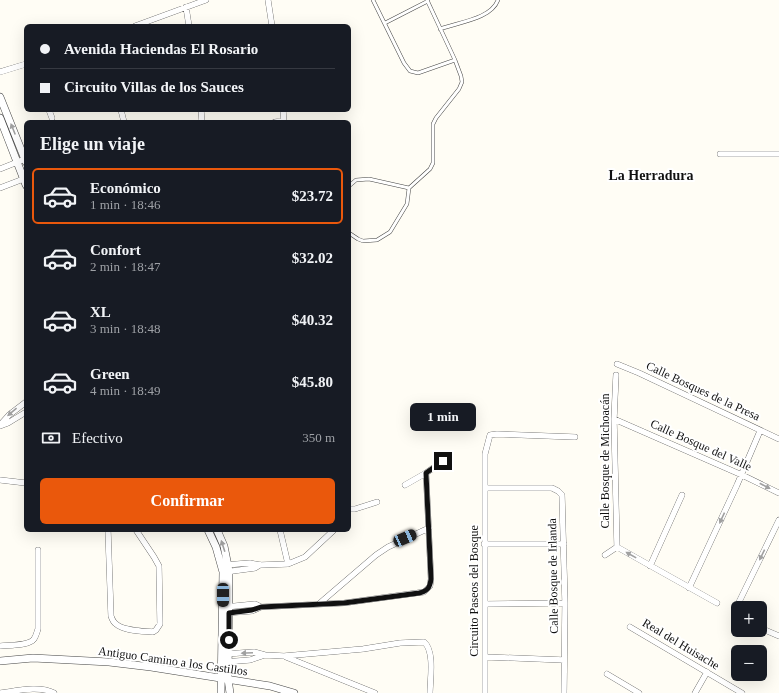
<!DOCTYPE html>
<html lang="es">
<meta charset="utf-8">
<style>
body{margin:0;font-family:Georgia,serif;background:#242831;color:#f1f3f6;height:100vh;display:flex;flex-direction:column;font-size:15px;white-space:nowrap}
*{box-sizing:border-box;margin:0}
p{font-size:13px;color:#9ea1a6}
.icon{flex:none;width:22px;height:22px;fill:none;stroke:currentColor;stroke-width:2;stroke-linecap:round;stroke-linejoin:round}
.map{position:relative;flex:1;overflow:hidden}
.panel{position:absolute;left:24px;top:120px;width:327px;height:412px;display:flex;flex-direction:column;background:#171b24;border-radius:6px;box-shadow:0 4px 16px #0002}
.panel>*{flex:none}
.banner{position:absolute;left:24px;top:24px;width:327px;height:88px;border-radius:6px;box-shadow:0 4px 16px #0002;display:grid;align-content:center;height:88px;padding:0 16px;background:#171b24}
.fabs{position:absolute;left:731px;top:601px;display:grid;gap:8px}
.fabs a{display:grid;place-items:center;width:36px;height:36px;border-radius:6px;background:#171b24;box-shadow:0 4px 16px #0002;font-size:20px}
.end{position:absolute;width:18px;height:18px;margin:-9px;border:5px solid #111;background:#fff;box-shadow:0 0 0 2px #fff}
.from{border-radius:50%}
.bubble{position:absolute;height:28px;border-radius:6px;background:#171b24;box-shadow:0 4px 16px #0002;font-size:13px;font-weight:800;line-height:28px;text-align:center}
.car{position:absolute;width:12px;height:24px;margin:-12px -6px;border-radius:5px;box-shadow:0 0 3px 1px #0007;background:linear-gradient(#222 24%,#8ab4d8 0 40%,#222 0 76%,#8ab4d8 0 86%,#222 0)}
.banner b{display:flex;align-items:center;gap:14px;height:38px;font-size:15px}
.banner b+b{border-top:1px solid #363941}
.banner i{width:10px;height:10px;background:#f1f3f6}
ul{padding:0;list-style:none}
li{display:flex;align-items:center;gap:12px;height:56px;margin:0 8px 6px;padding:0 8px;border:2px solid transparent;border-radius:6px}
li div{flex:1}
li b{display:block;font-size:15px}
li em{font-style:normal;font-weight:800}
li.selected{border-color:#ea580c}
li>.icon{width:36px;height:36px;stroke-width:1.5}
h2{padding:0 16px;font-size:18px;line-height:48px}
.pay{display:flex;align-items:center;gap:10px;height:44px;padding:0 16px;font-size:15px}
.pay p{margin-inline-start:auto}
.button{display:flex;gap:8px;margin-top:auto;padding:8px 16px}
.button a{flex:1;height:46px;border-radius:6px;background:#ea580c;color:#fff;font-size:16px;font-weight:800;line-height:46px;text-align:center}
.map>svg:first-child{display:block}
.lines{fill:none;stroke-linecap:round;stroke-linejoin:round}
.service-casing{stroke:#444;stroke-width:4}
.minor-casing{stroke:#444;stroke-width:6}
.tertiary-casing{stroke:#444;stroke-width:8}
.service{stroke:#fff;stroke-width:3}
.minor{stroke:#fff;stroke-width:5.5}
.tertiary{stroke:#fff;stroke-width:7}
.oneway{fill:#a0a0a0}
.route{stroke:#111;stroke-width:5}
.labels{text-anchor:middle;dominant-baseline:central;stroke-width:4;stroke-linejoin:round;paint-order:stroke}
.street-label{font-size:12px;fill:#111;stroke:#fff}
.quarter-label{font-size:14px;font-weight:bold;fill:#111;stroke:#fff}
</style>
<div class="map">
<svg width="779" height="693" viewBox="0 0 779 693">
<rect width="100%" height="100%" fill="#fffdf5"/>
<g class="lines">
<defs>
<path id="service" d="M373,0L404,63L410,71L418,73L455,60
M385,23L428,1
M440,29C459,22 491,19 498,0
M349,186L356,180L369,179L409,188
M349,233L358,239L363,241L377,240L390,232L407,204L409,188L430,169L433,163V124L436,118L459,89L462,82L461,76L455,60L427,0"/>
<path id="minor" d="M268,0L272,26
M186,7L189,26
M135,26L206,0
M0,72L26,64
M49,110L52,118
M121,110L124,122
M201,110L202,122
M283,110L284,122
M275,122L284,121
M720,154H779
M0,169L25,159
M0,188L26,178
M617,364L639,373L779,439
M616,375L614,419L617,547
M614,419L742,475L779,493
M0,425L9,415L26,402
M0,426L8,423L26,412
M0,480L26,483
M405,485L426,473L443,461
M485,488H552L558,491L562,495L565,603L564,693
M349,509H355L377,502
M108,530L111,616C112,619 113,622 116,624C124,631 142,631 153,632L156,630L160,624L159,566L154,557L136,530
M280,530L288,564
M484,544H564
M617,547L717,603
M605,555L617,547
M225,565L250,563L260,565L288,564L305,557L334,530
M650,566L682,495
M225,572L255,568L260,565
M689,588L737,485L760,431
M320,603L376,555L388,547L429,528
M486,604L565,603
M225,607L255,604L261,607L344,603L424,592L430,586L431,579L426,473
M226,613L252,611L261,607
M738,616L737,607L739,602L779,520
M630,627L742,693
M760,628L779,636
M0,646C9,645 29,646 34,639C36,636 37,632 38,629V550
M225,654L254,652L265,655L284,656L363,649L400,643L424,642C435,651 430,680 430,693
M286,657L375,693
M486,657L564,660
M224,662L250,660L265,655
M607,674L639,693
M0,693C16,691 39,685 54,693
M485,693V454L490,435L497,434L575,437
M695,693L707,672"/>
<path id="tertiary" d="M0,97L26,162
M0,118L26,185
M208,530L216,547L223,572L221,693
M217,530L224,546L229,571L228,679L230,693
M0,661L33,658L109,662L151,667L270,686L294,693"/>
</defs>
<use href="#service" class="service-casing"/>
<use href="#minor" class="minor-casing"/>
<use href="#tertiary" class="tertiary-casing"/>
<use href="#service" class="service"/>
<use href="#minor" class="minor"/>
<use href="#tertiary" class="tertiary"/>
</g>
<defs><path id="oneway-solid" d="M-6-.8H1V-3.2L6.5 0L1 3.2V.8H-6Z"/></defs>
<g class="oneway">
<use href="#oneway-solid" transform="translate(13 129) rotate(-112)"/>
<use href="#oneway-solid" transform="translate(12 412) rotate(140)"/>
<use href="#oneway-solid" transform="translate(765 486) rotate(27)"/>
<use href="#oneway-solid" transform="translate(722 518) rotate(115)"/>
<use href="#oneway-solid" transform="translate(223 546) rotate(-108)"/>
<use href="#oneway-solid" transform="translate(631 555) rotate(-151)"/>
<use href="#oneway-solid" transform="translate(762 555) rotate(116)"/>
<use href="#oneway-solid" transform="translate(247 653) rotate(177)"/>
</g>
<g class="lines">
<path class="route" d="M229,640V613L252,610L261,607L344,603L419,593C428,591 430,587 431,579L426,473L443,461"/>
</g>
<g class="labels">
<g class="street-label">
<text transform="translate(703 391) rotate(25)">Calle Bosques de la Presa</text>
<text transform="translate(701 445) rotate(24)">Calle Bosque del Valle</text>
<text transform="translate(605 461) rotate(-90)">Calle Bosque de Michoacán</text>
<text transform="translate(553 576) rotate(-91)">Calle Bosque de Irlanda</text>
<text transform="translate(474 591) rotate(-90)">Circuito Paseos del Bosque</text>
<text transform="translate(681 644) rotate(31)">Real del Huisache</text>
<text transform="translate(173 661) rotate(8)">Antiguo Camino a los Castillos</text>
</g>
<g class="quarter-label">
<text x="651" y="175">La Herradura</text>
</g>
</g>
</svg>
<div class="fabs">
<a>+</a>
<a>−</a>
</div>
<i class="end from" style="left:229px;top:640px"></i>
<i class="end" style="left:443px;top:461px"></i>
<div class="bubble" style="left:410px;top:403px;width:66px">1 min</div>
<i class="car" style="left:405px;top:538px;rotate:66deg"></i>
<i class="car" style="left:223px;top:595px;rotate:180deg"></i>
<div class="banner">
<b><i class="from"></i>Avenida Haciendas El Rosario</b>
<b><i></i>Circuito Villas de los Sauces</b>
</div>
<section class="panel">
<h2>Elige un viaje</h2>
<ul>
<li class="selected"><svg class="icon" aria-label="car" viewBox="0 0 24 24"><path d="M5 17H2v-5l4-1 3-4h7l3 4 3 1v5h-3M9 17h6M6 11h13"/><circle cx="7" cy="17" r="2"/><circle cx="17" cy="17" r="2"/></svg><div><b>Económico</b><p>1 min · 18:46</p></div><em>$23.72</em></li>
<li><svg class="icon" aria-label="car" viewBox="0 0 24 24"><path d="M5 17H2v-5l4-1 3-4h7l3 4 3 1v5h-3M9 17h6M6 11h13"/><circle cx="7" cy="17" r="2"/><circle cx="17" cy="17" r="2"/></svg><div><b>Confort</b><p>2 min · 18:47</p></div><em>$32.02</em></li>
<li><svg class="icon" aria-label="car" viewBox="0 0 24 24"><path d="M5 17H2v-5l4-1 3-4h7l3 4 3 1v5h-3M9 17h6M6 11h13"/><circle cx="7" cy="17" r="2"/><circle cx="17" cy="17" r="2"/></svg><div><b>XL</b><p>3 min · 18:48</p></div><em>$40.32</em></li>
<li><svg class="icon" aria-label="car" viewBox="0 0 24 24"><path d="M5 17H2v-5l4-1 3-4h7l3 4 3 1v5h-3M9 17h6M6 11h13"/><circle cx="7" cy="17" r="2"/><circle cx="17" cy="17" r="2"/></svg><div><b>Green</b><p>4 min · 18:49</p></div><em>$45.80</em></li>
</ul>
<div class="pay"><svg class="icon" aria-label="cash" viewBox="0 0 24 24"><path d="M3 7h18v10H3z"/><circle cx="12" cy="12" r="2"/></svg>Efectivo<p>350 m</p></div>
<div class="button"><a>Confirmar</a></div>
</section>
</div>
